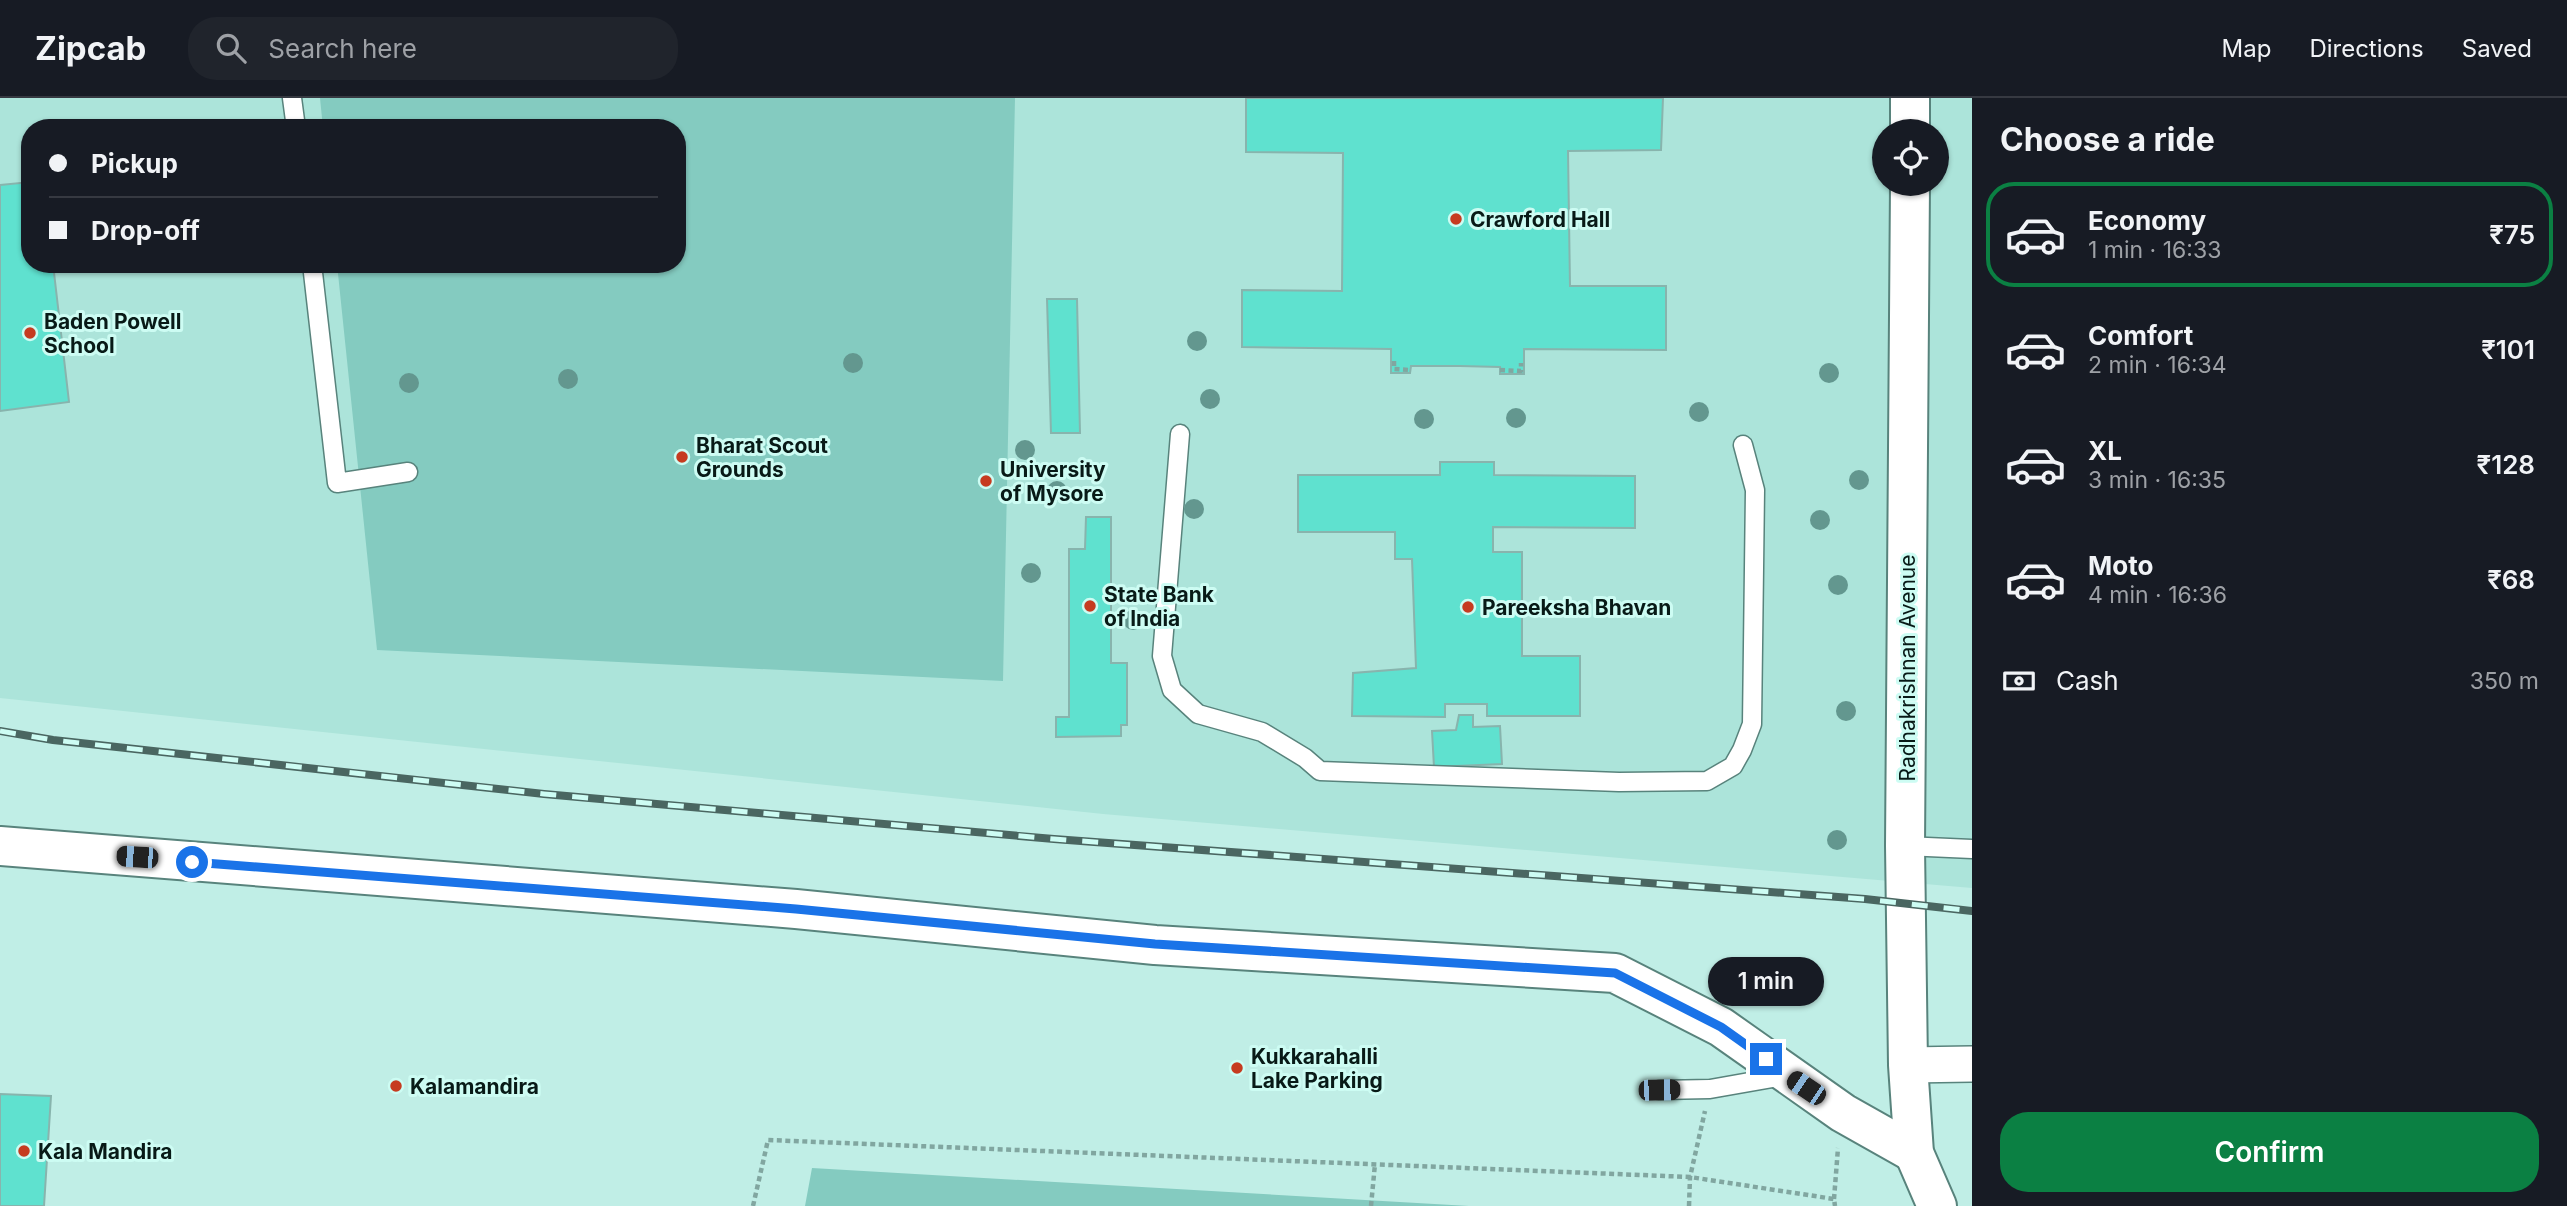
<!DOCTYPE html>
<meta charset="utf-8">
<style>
body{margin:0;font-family:Inter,sans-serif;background:#20242c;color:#f1f3f6;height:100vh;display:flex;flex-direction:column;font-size:26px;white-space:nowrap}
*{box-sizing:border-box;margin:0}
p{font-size:23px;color:#9ea1a6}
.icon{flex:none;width:38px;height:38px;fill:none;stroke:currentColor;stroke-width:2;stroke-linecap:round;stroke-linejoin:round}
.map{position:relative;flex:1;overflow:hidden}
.drawer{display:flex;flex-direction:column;background:#171b24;width:595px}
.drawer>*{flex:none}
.top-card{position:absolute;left:21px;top:21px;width:665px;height:154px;border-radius:28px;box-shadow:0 2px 5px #0004;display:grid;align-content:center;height:154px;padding:0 28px;background:#171b24}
.controls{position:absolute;left:1872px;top:21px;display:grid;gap:14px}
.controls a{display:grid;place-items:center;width:77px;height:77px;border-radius:50%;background:#171b24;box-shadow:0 2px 5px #0004;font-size:35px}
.end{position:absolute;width:32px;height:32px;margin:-16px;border:9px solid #1a73e8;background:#fff;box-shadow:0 0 0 4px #fff}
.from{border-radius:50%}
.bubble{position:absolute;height:49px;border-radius:24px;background:#171b24;box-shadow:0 2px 5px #0004;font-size:23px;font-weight:600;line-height:49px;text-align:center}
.car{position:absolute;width:21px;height:42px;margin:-21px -10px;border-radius:9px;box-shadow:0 0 5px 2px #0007;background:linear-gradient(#222 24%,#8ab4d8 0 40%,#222 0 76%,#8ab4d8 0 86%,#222 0)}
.top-card b{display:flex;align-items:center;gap:24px;height:66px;font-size:26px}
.top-card b+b{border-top:2px solid #363941}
.top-card i{width:18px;height:18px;background:#f1f3f6}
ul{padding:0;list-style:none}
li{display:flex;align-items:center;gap:21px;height:105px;margin:0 14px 10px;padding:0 14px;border:4px solid transparent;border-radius:28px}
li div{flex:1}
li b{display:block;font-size:26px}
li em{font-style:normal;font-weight:600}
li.on{border-color:#0b8043}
li>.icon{width:63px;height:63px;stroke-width:1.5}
h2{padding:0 28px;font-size:32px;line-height:84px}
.pay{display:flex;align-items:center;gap:18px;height:77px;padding:0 28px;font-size:26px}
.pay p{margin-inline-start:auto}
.button{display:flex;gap:14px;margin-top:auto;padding:14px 28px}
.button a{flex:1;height:80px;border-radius:28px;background:#0b8043;color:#fff;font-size:28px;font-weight:600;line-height:80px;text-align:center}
header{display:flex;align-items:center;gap:42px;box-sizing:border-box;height:98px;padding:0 35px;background:#171b24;border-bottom:2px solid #363941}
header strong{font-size:33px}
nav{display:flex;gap:38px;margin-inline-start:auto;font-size:24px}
.search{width:490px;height:63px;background:#20242c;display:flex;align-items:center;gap:18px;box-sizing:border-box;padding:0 24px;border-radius:28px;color:#9ea1a6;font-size:26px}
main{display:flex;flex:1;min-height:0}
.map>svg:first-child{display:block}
.built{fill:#ace4da;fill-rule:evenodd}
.green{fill:#84cbc0}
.building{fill:#5fe1cf;stroke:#88b4ad;stroke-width:2}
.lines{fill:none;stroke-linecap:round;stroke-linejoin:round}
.service-casing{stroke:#58837c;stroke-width:21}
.minor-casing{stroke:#58837c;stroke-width:38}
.tertiary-casing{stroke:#58837c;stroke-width:42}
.secondary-casing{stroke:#58837c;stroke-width:42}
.path{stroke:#81a6a0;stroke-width:4.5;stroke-dasharray:5 3.5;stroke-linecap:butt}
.service{stroke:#fff;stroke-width:18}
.minor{stroke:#fff;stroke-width:35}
.tertiary{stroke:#fff;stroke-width:38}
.secondary{stroke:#fff;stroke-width:38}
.rail-casing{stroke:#4a6661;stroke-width:8}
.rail{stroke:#cdfcf3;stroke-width:5;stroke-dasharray:16;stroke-linecap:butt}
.tree{fill:#63978f}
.route{stroke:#1a73e8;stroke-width:9}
.poi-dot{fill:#c63b20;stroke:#cdfcf3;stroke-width:2.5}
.labels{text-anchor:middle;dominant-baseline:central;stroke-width:6;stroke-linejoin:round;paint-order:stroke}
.poi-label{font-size:21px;font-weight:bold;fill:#081a17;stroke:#cdfcf3;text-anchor:start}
.street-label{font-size:21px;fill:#081a17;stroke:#cdfcf3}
</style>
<header>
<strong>Zipcab</strong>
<div class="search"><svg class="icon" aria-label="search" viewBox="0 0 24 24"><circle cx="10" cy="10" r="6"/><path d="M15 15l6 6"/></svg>Search here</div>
<nav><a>Map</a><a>Directions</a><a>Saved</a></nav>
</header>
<main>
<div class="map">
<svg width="1972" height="1108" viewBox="0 0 1972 1108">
<rect width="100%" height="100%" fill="#c0eee6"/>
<path class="built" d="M0,0H1972V790L1103,716L0,600ZM30,30H677V166H30ZM1885,33H1937V86H1885Z"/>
<path class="green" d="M320,0H1015L1003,583L377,552L337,166H677V30H323Z
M812,1070L1469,1108H805Z"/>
<path class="building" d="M1246,0H1663L1661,52L1568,53L1570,188H1666V252L1524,251V276H1500V269L1460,268H1411L1410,275H1391V251L1242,249V192L1342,193L1343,55L1246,54Z
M30,84V166H53L69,304L0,313V87Z
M1047,201H1077L1080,335H1051Z
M1440,364H1494V377L1635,378V430L1493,429V454H1522V558H1580V618H1487V606H1445V619L1352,618L1353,575L1416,570L1412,461H1395V434H1298V377H1440Z
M1086,419H1111V565H1127V627H1121V638L1056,639V619H1069V451H1085Z
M1459,617H1473V629L1500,628L1502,666L1434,669L1432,633L1456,632Z
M0,996L51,998L44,1108H0Z"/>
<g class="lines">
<defs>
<path id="service" d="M292,0L296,30
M312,166L337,385L408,374
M1180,336L1162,558L1172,592L1198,616L1262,634L1305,660L1320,673L1619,684L1707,683L1733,668L1742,652L1752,626L1755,392L1743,347
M1905,748L1972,751
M1659,992L1710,991L1784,978"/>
<path id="minor" d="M1908,967L1972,966"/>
<path id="tertiary" d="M0,748L796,811L1155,847L1615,875L1721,929L1843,1015L1914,1055"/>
<path id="secondary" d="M1910,33V0
M1910,86L1905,748L1908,967L1914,1055L1937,1108"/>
</defs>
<use href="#service" class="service-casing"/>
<use href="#minor" class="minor-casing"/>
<use href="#tertiary" class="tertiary-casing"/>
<use href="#secondary" class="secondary-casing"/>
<path class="path" d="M1394,263V271L1410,272
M1500,272L1521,273V265
M1834,1101L1838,1050
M753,1108L768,1042L1690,1079L1834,1101L1835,1108
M1371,1108L1375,1066
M1689,1108L1690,1079L1705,1013"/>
<use href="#service" class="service"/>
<use href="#minor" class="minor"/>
<use href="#tertiary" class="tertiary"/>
<use href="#secondary" class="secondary"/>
<defs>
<path id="rail" d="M0,633L53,642L544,696L1054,741L1865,801L1972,813"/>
</defs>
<use href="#rail" class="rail-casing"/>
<use href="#rail" class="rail"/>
</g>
<g class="tree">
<circle cx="1197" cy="243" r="10"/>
<circle cx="853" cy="265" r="10"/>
<circle cx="1829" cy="275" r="10"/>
<circle cx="568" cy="281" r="10"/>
<circle cx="409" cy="285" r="10"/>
<circle cx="1210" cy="301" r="10"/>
<circle cx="1699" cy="314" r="10"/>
<circle cx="1516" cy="320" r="10"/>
<circle cx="1424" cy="321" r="10"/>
<circle cx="1025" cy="352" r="10"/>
<circle cx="1859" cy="382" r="10"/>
<circle cx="1057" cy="393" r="10"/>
<circle cx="1194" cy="411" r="10"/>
<circle cx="1820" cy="422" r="10"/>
<circle cx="1031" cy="475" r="10"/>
<circle cx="1838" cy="487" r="10"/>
<circle cx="1133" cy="522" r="10"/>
<circle cx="1846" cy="613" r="10"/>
<circle cx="1837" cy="742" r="10"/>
</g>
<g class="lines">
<path class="route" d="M192,764L796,811L1155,846L1615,875L1721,929L1766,961"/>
</g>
<g class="poi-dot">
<circle cx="1456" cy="121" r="7"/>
<circle cx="30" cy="235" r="7"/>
<circle cx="682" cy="359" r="7"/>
<circle cx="986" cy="383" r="7"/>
<circle cx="1090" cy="508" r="7"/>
<circle cx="1468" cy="509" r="7"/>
<circle cx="1237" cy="970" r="7"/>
<circle cx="396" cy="988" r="7"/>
<circle cx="24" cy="1053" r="7"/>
</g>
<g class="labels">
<g class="poi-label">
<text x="1470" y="121">Crawford Hall</text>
<text x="44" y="223">Baden Powell<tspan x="44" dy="24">School</tspan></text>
<text x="696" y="347">Bharat Scout<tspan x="696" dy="24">Grounds</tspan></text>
<text x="1000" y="371">University<tspan x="1000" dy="24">of Mysore</tspan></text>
<text x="1104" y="496">State Bank<tspan x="1104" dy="24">of India</tspan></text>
<text x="1482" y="509">Pareeksha Bhavan</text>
<text x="1251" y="958">Kukkarahalli<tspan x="1251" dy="24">Lake Parking</tspan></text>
<text x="410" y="988">Kalamandira</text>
<text x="38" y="1053">Kala Mandira</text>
</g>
<g class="street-label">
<text transform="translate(1907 570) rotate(-90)">Radhakrishnan Avenue</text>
</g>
</g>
</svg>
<div class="controls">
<a><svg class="icon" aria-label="locate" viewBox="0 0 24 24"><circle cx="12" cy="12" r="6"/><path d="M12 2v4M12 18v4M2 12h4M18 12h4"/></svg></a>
</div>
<i class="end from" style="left:192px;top:764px"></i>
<i class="end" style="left:1766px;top:961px"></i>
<div class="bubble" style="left:1708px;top:859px;width:116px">1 min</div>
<i class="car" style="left:137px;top:759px;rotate:274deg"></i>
<i class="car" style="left:1806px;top:990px;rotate:304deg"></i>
<i class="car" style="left:1659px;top:992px;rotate:89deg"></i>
<div class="top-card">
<b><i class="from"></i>Pickup</b>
<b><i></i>Drop-off</b>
</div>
</div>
<section class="drawer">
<h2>Choose a ride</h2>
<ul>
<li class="on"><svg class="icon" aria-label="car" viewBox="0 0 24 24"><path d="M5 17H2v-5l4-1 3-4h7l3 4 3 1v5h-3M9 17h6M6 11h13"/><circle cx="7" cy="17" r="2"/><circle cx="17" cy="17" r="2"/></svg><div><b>Economy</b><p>1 min · 16:33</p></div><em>₹75</em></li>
<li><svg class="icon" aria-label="car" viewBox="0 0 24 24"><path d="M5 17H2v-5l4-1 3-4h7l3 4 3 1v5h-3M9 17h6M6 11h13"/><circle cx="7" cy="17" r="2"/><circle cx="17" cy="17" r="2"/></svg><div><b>Comfort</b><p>2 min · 16:34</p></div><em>₹101</em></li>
<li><svg class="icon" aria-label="car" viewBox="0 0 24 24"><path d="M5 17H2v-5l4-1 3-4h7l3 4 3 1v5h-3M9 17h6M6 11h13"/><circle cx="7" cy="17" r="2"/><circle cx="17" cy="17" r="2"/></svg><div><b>XL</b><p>3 min · 16:35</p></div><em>₹128</em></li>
<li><svg class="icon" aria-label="car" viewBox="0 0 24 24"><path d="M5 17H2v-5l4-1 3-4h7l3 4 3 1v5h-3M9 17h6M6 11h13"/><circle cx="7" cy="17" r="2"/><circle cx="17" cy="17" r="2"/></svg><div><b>Moto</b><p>4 min · 16:36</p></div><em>₹68</em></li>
</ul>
<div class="pay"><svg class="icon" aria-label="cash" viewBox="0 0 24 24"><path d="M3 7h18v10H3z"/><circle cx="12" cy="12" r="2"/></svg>Cash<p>350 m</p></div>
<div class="button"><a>Confirm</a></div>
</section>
</main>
